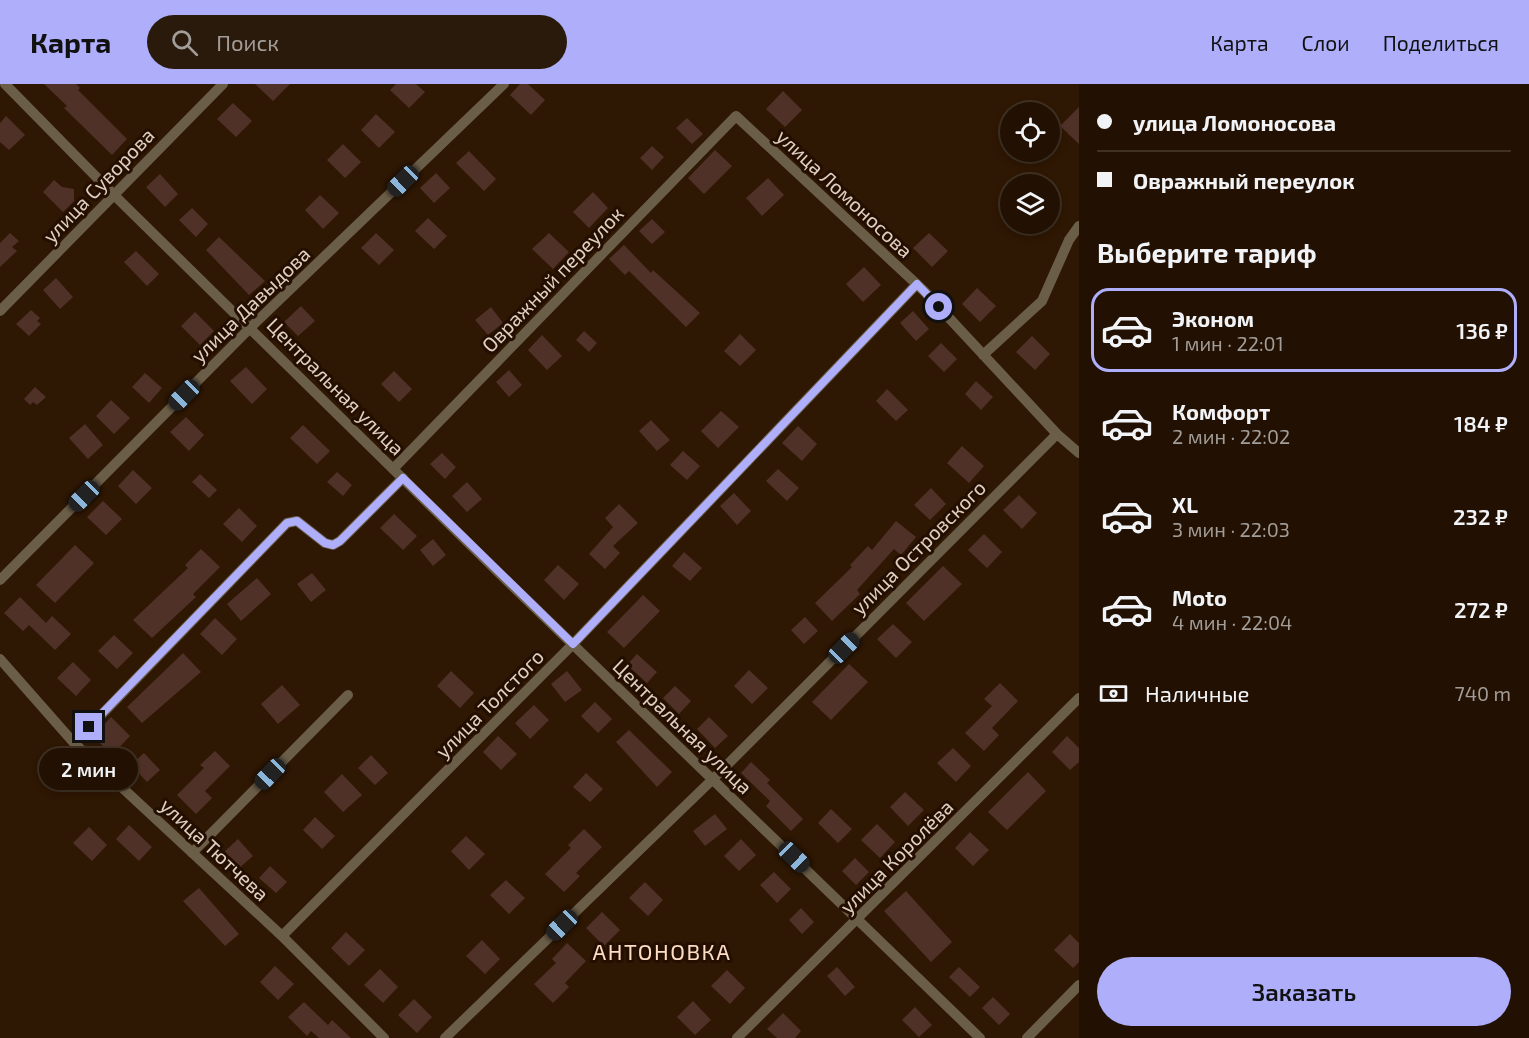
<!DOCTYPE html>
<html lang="ru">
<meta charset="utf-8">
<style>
body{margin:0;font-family:"Exo 2",sans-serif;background:#2a1a0c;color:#f1f3f6;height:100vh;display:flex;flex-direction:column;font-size:22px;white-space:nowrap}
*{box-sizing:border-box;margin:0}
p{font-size:20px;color:#a29d99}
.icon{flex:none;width:33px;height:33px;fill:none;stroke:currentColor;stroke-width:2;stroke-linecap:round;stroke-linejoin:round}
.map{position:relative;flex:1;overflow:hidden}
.sheet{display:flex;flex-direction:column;background:#221102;width:450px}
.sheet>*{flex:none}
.banner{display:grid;align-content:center;height:132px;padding:0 18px;background:#221102}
.tools{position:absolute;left:1000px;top:18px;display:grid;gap:12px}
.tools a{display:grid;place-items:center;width:60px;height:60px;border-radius:50%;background:#221102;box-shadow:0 3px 9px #0003,0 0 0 2px #3f3124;font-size:30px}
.end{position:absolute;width:27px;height:27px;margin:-14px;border:8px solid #aeaefb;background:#111;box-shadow:0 0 0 3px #111}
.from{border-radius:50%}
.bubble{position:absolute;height:42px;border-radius:21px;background:#221102;box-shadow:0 3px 9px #0003,0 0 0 2px #3f3124;font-size:20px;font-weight:600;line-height:42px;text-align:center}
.car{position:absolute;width:18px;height:36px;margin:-18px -9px;border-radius:8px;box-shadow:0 0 4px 2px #0007;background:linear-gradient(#222 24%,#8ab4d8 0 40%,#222 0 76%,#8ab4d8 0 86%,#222 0)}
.banner b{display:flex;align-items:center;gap:21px;height:57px;font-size:22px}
.banner b+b{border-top:2px solid #3f3124}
.banner i{width:15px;height:15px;background:#f1f3f6}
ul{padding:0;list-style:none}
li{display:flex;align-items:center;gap:18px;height:84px;margin:0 12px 9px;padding:0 6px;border:3px solid transparent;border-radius:18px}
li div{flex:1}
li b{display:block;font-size:22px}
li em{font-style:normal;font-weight:600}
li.current{border-color:#aeaefb}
li>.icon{width:54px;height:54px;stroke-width:1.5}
h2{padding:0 18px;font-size:27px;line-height:72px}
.pay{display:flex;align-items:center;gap:15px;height:66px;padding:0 18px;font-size:22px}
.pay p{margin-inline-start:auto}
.action{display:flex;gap:12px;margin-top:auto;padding:12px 18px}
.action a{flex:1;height:69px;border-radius:36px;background:#aeaefb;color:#111;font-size:24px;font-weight:600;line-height:69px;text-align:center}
header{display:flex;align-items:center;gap:36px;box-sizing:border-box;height:84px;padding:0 30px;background:#aeaefb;color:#111}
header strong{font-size:28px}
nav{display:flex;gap:33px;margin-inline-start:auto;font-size:21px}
.search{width:420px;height:54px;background:#2a1a0c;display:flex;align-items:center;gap:15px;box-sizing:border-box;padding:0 21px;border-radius:33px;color:#a29d99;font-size:22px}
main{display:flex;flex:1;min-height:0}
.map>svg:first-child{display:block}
.building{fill:#503127}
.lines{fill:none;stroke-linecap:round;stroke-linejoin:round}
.minor{stroke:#6b5e48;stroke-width:10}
.route{stroke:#aeaefb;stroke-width:8}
.labels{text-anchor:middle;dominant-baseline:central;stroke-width:6;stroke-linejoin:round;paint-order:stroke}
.street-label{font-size:20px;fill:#e0d0c3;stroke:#240e00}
.quarter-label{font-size:22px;letter-spacing:1.5px;fill:#fdddc3;stroke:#240e00}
</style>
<header>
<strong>Карта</strong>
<div class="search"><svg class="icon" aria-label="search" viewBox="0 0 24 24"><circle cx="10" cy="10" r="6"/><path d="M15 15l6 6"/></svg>Поиск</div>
<nav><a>Карта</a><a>Слои</a><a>Поделиться</a></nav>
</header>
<main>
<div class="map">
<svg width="1079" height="954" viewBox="0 0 1079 954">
<rect width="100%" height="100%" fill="#2e1703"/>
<path class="building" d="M44,0H76L80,4L78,6L127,55L112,71L64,24L67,22Z
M255,0H290L273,17Z
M396,0H416L425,8L409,24L390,6Z
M520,0H528L545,16L531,31L510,11Z
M783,7L802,26L785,43L766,25Z
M233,19L252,37L236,53L217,35Z
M1079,23V60L1060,42Z
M376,30L395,48L379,64L361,46Z
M6,32L25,51L9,66L0,58V39Z
M687,34L703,50L692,60L676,44Z
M343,60L361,78L345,94L327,76Z
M652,62L664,73L652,86L640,74Z
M715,66L732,82L704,110L688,94Z
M469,67L496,95L484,107L456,79Z
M436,89L450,104L434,119L420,104Z
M160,90L178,110L165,123L146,103Z
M768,94L784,111L762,132L746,114Z
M54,96L62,103L74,105V117L63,128L43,108Z
M593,108L608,124L589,144L573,128Z
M320,111L339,129L323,145L305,126Z
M192,124L208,140L196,153L179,136Z
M428,134L447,152L434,165L415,147Z
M652,135L665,148L652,160L639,147Z
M10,149L19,157L12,163L17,167L0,183V159Z
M376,149L394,166L379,181L361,164Z
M549,149L569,168L553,185L532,165Z
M929,149L948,167L932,183L913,164Z
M219,153L265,197L249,211L206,166Z
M624,161L651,189L653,186L700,229L686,243L629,187L625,191L609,175Z
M136,167L159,190L147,202L124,178Z
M864,183L881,201L863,218L846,200Z
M56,194L73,213L60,225L43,206Z
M977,204L996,222L980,238L962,220Z
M301,222L315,237L298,252L284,238Z
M491,223L503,239L488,251L475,236Z
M31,226L40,234L37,237L41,240L29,252L16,240Z
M913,227L929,245L916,257L900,239Z
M195,228L214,247L200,261L181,242Z
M584,247L597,259L589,268L576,256Z
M740,250L756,266L740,282L724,267Z
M542,251L562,272L547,286L528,266Z
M1032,252L1050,270L1035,286L1016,268Z
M941,259L957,275L944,288L928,272Z
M246,283L267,305L252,320L230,297Z
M509,286L522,301L509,313L496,298Z
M394,287L412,305L399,318L381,300Z
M145,289L162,304L149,319L132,303Z
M976,297L993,313L981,326L965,310Z
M35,303L46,313L37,321L33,318L30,321L24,315Z
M887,305L908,326L896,337L876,317Z
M111,316L130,334L114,350L96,332Z
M721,327L739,343L718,364L701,347Z
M186,333L204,351L189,367L170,348Z
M651,336L670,356L657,367L639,347Z
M85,340L103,361L88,375L69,354Z
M303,341L330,367L317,380L290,354Z
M798,342L817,360L802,377L782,359Z
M962,362L984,382L969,399L947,379Z
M683,367L700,382L687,396L670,381Z
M442,369L456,383L445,395L430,380Z
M778,385L799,404L787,417L766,397Z
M133,386L152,404L136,420L118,402Z
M337,388L352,401L343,412L327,398Z
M200,390L217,406L209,414L192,398Z
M467,398L482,415L467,428L452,412Z
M931,404L946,420L930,436L914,421Z
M734,409L751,427L737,441L720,422Z
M1019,411L1037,429L1022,445L1003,426Z
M103,417L122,435L106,451L87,433Z
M619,420L638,439L613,462L620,469L605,485L589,470L613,443L605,434Z
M239,424L257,442L242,458L223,440Z
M394,430L417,452L403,466L380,444Z
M896,437L916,453L901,471L894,465L857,506L860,510L832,537L815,519L852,483L850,481L868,462L872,466Z
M984,450L1002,468L987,484L968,466Z
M433,455L446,471L433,482L420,466Z
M75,461L94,479L55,519L36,501Z
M201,465L220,483L193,510L196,513L152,554L133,536L188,484L185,481Z
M684,468L702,484L690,497L672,482Z
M558,481L579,500L564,516L544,496Z
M943,482L962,500L924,537L906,519Z
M312,489L326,506L311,518L297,500Z
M257,494L271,510L241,537L227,520Z
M643,511L660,527L624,564L607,548Z
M20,513L46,539L52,532L71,550L55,566L29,541L23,547L4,529Z
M805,533L818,547L804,560L791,546Z
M215,534L237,555L222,571L200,550Z
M893,540L912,558L896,574L877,555Z
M114,551L133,569L117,585L98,567Z
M183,569L201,588L142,639L127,623Z
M637,570L657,588L647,599L627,581Z
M73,578L91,596L76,612L57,594Z
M849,580L868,598L831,636L812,618Z
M749,586L768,604L752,620L734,602Z
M451,587L474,609L460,624L437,602Z
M567,587L582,606L565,618L551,600Z
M1000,599L1018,617L992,644L999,651L984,667L965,649L992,622L984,615Z
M282,601L300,621L278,640L261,620Z
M675,602L691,617L679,630L663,614Z
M595,618L612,635L598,649L581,632Z
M534,621L549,636L530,655L515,639Z
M111,633L130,652L112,671L93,652Z
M709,633L728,652L715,664L697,645Z
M629,646L672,688L657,703L616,658Z
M498,652L517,670L501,686L483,668Z
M1067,652L1079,664V678L1070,686L1052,668Z
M953,664L971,682L956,698L937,679Z
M215,667L230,682L205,707L212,714L196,730L177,711L204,684L200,681Z
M144,669L160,686L147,698L131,681Z
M371,671L388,689L375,701L358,684Z
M751,678L770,696L767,699L803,735L791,747L766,722L770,717L741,689Z
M1028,688L1046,707L1007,746L988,728Z
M586,689L603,705L590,718L573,703Z
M342,690L362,711L343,728L324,708Z
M905,708L924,726L908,742L890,723Z
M831,725L852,745L838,759L818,739Z
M715,730L727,745L705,762L693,747Z
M315,733L335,752L322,765L303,746Z
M877,740L895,758L880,774L861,756Z
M129,741L152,763L139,777L116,755Z
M89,743L107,761L92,777L73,759Z
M584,745L602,763L576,789L580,792L564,808L545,790L571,764L568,761Z
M970,748L989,766L973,782L955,764Z
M466,752L485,770L469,786L451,767Z
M238,755L253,772L238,785L223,769Z
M741,755L756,771L739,787L724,772Z
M855,774L869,788L856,801L842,787Z
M270,782L287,798L276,809L259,794Z
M774,788L791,805L777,819L760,801Z
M506,796L525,814L509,830L490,811Z
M645,798L663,816L648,832L629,814Z
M199,804L239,850L225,862L183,817Z
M906,807L952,858L931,878L884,827Z
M801,824L814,838L802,850L789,836Z
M602,828L620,846L604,862L586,844Z
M346,848L365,866L349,882L331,864Z
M1070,850L1079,859V878L1073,884L1054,866Z
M482,856L500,875L485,890L466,872Z
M567,859L586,877L565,899L569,903L553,919L534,900L556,879L552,875Z
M275,882L294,900L278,916L260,898Z
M837,883L855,903L845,912L827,892Z
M959,883L980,903L970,913L949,893Z
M380,885L398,903L383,919L364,901Z
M727,886L745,904L730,920L711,902Z
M993,913L1010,930L999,941L982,924Z
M414,915L432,933L417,949L398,931Z
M693,917L711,936L695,951L677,933Z
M304,918L328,941L332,936L351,954H319L311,947L307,952L288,933Z
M915,923L932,941L919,953L902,936Z
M783,929L801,947L795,954H777L767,945Z"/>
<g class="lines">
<path class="minor" d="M5,0L114,111L501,491L980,954
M0,227L223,0
M983,271L1042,217L1069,156L1079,142
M394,384L736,32L924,207L1057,350L1079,369
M0,496L251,243L504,0
M0,575L74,659L282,852L384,954
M74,659L287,439L297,437L325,459L333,461L340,457L403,394
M192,769L348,611
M282,852L573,560L917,200
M445,954L713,695L1057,350
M737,954L1079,614
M1027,954L1079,901"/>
</g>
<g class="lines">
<path class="route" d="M89,643L287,439L297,437L325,459L333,461L340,457L403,394L573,560L917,200L939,223"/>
</g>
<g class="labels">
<g class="street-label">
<text transform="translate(98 101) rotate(-46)">улица Суворова</text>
<text transform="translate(845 109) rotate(43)">улица Ломоносова</text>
<text transform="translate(552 195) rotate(-46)">Овражный переулок</text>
<text transform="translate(250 220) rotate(-44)">улица Давыдова</text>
<text transform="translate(336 302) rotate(45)">Центральная улица</text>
<text transform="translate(918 463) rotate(-45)">улица Островского</text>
<text transform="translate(489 619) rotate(-45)">улица Толстого</text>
<text transform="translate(683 642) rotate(44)">Центральная улица</text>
<text transform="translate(215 765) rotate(43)">улица Тютчева</text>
<text transform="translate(896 772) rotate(-45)">улица Королёва</text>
</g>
<g class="quarter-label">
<text x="662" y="867">АНТОНОВКА</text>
</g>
</g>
</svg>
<div class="tools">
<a><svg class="icon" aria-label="locate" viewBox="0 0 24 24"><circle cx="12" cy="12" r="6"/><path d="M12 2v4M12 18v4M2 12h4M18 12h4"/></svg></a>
<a><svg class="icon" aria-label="layers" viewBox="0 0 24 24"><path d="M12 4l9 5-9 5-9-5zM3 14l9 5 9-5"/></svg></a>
</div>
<i class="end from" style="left:939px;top:223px"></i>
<i class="end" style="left:89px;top:643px"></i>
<div class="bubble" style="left:39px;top:664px;width:99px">2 мин</div>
<i class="car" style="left:403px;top:97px;rotate:226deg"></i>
<i class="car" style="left:184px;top:311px;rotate:225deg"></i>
<i class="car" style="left:84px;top:412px;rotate:225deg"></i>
<i class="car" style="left:844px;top:564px;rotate:45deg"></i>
<i class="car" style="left:270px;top:690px;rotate:224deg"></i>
<i class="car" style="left:794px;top:773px;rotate:134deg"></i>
<i class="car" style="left:562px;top:841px;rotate:226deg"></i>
</div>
<section class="sheet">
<div class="banner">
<b><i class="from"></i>улица Ломоносова</b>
<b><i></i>Овражный переулок</b>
</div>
<h2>Выберите тариф</h2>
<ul>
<li class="current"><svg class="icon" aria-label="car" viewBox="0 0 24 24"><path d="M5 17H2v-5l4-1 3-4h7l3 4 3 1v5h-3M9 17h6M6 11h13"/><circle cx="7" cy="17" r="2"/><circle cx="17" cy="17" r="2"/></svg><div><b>Эконом</b><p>1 мин · 22:01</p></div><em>136 ₽</em></li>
<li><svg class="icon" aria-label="car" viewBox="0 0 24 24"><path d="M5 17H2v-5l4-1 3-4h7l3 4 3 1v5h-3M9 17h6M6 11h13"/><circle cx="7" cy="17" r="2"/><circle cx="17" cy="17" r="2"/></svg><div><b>Комфорт</b><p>2 мин · 22:02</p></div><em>184 ₽</em></li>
<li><svg class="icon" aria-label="car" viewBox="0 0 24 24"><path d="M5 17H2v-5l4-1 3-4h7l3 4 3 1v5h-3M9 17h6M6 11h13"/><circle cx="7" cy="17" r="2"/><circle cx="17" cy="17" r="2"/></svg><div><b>XL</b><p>3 мин · 22:03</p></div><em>232 ₽</em></li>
<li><svg class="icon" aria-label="car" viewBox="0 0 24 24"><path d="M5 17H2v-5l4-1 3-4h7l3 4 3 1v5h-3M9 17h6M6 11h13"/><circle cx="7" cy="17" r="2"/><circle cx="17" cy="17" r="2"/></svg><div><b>Moto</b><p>4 мин · 22:04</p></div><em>272 ₽</em></li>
</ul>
<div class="pay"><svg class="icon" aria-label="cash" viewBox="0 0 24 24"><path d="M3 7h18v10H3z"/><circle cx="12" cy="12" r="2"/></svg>Наличные<p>740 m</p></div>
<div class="action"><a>Заказать</a></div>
</section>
</main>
